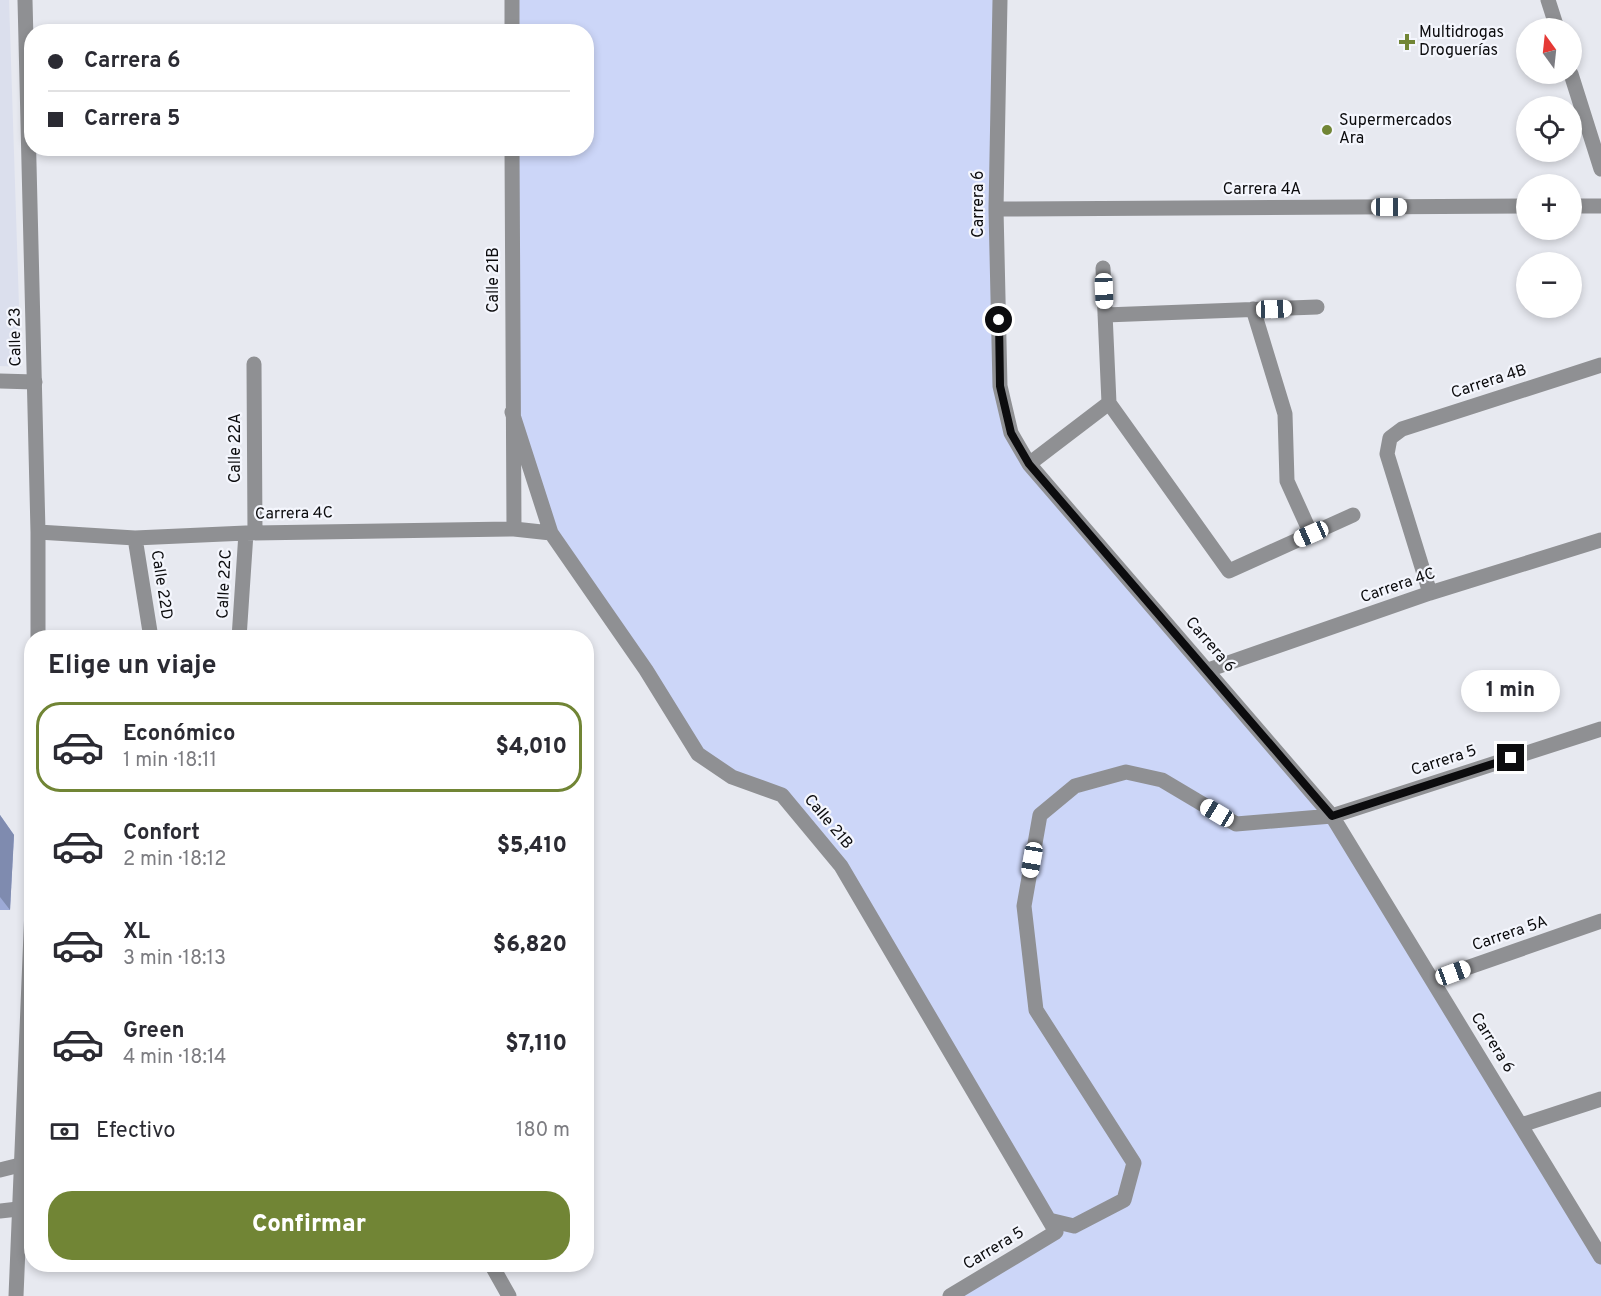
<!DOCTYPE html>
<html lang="es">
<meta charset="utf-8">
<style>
body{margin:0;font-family:Overpass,sans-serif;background:#f2f2f3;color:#2b2b33;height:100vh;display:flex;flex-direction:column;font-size:22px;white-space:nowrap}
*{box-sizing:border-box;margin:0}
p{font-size:20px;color:#7c7c81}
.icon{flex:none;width:33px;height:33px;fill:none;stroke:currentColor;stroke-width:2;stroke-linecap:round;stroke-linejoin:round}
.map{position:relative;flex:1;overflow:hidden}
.sheet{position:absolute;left:24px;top:630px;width:570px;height:642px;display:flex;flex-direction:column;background:#fff;border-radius:24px;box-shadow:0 3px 9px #0003}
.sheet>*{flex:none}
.hud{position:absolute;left:24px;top:24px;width:570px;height:132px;border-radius:24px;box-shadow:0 3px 9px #0003;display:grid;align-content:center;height:132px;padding:0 24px;background:#fff}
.needle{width:39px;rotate:345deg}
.buttons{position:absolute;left:1516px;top:18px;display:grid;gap:12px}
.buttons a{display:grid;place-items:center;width:66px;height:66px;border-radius:50%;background:#fff;box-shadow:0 3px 9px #0003;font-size:30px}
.end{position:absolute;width:27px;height:27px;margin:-14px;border:8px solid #0c0c0e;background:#fff;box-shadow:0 0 0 3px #fff}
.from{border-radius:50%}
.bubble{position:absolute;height:42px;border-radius:21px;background:#fff;box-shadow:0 3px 9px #0003;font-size:20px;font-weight:800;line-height:42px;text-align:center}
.car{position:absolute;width:18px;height:36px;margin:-18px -9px;border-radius:8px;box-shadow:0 0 4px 2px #0007;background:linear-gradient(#fff 24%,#345 0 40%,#fff 0 76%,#345 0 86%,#fff 0)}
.hud b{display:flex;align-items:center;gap:21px;height:57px;font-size:22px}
.hud b+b{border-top:2px solid #e1e1e2}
.hud i{width:15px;height:15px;background:#2b2b33}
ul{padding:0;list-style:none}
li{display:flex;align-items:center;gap:18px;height:90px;margin:0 12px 9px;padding:0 12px;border:3px solid transparent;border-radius:24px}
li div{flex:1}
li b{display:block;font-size:22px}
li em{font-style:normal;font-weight:800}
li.current{border-color:#718535}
li>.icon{width:54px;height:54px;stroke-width:1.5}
h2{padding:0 24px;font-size:27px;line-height:72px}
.pay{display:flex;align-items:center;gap:15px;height:66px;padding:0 24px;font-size:22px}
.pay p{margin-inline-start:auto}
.cta{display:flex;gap:12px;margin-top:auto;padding:12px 24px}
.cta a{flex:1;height:69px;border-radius:24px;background:#718535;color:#fff;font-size:24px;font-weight:800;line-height:69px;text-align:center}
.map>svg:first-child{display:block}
.built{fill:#dbdfed}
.green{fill:#ccd6f8}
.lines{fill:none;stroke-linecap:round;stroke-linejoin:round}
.lane{stroke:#8f9093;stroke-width:15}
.street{stroke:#8f9093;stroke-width:15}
.wall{fill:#9daad7}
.shaded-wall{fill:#7f8baf}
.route{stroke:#0c0c0e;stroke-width:8}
.poi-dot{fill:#718535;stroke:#f4f6fd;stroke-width:2}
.labels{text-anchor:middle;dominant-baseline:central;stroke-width:4.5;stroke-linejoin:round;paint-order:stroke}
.poi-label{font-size:16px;fill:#0c0c0e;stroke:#f4f6fd;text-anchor:start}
.street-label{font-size:16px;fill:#0c0c0e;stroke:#f4f6fd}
</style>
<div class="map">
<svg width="1601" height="1296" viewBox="0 0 1601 1296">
<rect width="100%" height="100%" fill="#e7e9f0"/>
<path class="built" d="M0,0H9L21,367L0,366Z"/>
<path class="green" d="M512,0H1000V386L1011,433L1332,816L1601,1257V1296H950L1056,1232L841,866L782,795L698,754L551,533L512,412V149L586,148V32L512,31Z"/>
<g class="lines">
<path class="lane" d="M0,381L35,382
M0,1170L20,1165
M0,1211L18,1209"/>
<path class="street" d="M25,0L38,532V638
M512,0V32
M1000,0L996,209L1000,386L1011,433L1029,464L1332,816L1601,1257
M1548,0L1557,28
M1571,74L1601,169
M512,148L514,529
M1572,206H1601
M996,209L1527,206
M1103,268L1109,403L1229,571L1353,515
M1253,309L1285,414L1287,481L1311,534
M1105,315L1317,307
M254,364L255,533
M512,412L551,533L646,670L698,754L732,777L782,795L841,866L1056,1232L950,1296
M1029,464L1109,403
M38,532L135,538L246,533L514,529L551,533
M135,538L151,638
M1430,593L1387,454L1390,438L1402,429L1601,365
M239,638L246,533
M1208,670L1430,593L1601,540
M1432,980L1601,921
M1521,1125L1601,1099
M1049,1220L1074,1226L1124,1200L1134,1163L1036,1010L1024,906L1040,815L1075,786L1126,772L1162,780L1236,824L1332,816L1601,729
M491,1264L509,1296
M16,1296L32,909"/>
</g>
<path class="wall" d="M0,815L14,835L10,910H0Z"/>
<path class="shaded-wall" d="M0,815L14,835L10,910L0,897Z"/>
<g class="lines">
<path class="route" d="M999,320L1000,386L1011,433L1029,464L1332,816L1511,758"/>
</g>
<g class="poi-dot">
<path d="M1404 33h6v6h6v6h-6v6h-6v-6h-6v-6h6z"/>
<circle cx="1327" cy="130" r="6"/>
</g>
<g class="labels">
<g class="poi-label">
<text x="1419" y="33">Multidrogas<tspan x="1419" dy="18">Droguerías</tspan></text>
<text x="1339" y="121">Supermercados<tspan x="1339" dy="18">Ara</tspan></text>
</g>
<g class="street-label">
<text x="1262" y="190">Carrera 4A</text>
<text transform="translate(979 204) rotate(-90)">Carrera 6</text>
<text transform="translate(494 280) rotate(-90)">Calle 21B</text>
<text transform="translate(16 337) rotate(-91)">Calle 23</text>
<text transform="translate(1489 382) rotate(-18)">Carrera 4B</text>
<text transform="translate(236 448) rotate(-90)">Calle 22A</text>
<text transform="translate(294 514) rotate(-1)">Carrera 4C</text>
<text transform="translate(225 584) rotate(-87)">Calle 22C</text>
<text transform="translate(161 585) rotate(81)">Calle 22D</text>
<text transform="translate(1398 586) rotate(-19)">Carrera 4C</text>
<text transform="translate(1210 645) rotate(49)">Carrera 6</text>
<text transform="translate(1444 761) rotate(-18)">Carrera 5</text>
<text transform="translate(828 822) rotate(50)">Calle 21B</text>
<text transform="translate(1510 934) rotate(-19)">Carrera 5A</text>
<text transform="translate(1492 1043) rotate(58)">Carrera 6</text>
<text transform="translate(994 1249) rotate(-31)">Carrera 5</text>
</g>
</g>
</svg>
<div class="buttons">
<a><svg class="needle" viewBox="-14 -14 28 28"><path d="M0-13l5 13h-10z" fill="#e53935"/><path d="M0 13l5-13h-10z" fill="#7c7c81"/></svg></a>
<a><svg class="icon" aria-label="locate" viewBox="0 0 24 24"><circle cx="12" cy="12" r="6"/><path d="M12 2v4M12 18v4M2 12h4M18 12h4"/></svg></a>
<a>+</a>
<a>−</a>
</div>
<i class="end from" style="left:999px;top:320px"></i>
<i class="end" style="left:1511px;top:758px"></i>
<div class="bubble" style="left:1461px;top:670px;width:99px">1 min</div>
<i class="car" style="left:1389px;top:207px;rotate:90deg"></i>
<i class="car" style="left:1104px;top:291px;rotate:178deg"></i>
<i class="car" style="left:1274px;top:309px;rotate:88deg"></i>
<i class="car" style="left:1311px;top:534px;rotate:246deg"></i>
<i class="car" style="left:1217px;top:813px;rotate:301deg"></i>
<i class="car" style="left:1032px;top:860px;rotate:190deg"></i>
<i class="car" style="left:1453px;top:973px;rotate:70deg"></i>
<div class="hud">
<b><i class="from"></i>Carrera 6</b>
<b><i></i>Carrera 5</b>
</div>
<section class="sheet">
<h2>Elige un viaje</h2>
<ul>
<li class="current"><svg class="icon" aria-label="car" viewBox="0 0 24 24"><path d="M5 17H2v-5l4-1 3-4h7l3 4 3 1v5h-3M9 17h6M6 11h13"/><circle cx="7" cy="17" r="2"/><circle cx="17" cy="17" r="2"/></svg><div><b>Económico</b><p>1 min · 18:11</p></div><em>$4,010</em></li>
<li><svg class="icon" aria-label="car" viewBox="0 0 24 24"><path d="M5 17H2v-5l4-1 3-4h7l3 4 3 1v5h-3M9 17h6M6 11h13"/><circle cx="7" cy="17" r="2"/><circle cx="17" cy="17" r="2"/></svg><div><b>Confort</b><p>2 min · 18:12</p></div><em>$5,410</em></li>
<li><svg class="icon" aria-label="car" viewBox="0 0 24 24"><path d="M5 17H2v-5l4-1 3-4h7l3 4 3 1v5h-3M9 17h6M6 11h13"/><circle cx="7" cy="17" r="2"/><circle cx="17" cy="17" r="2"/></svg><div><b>XL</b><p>3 min · 18:13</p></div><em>$6,820</em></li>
<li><svg class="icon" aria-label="car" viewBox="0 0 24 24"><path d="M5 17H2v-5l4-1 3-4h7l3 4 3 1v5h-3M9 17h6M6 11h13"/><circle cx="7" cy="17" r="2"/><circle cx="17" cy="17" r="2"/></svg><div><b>Green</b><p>4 min · 18:14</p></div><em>$7,110</em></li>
</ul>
<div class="pay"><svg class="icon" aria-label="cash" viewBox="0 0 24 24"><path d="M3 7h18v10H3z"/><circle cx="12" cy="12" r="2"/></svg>Efectivo<p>180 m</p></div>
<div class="cta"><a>Confirmar</a></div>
</section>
</div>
